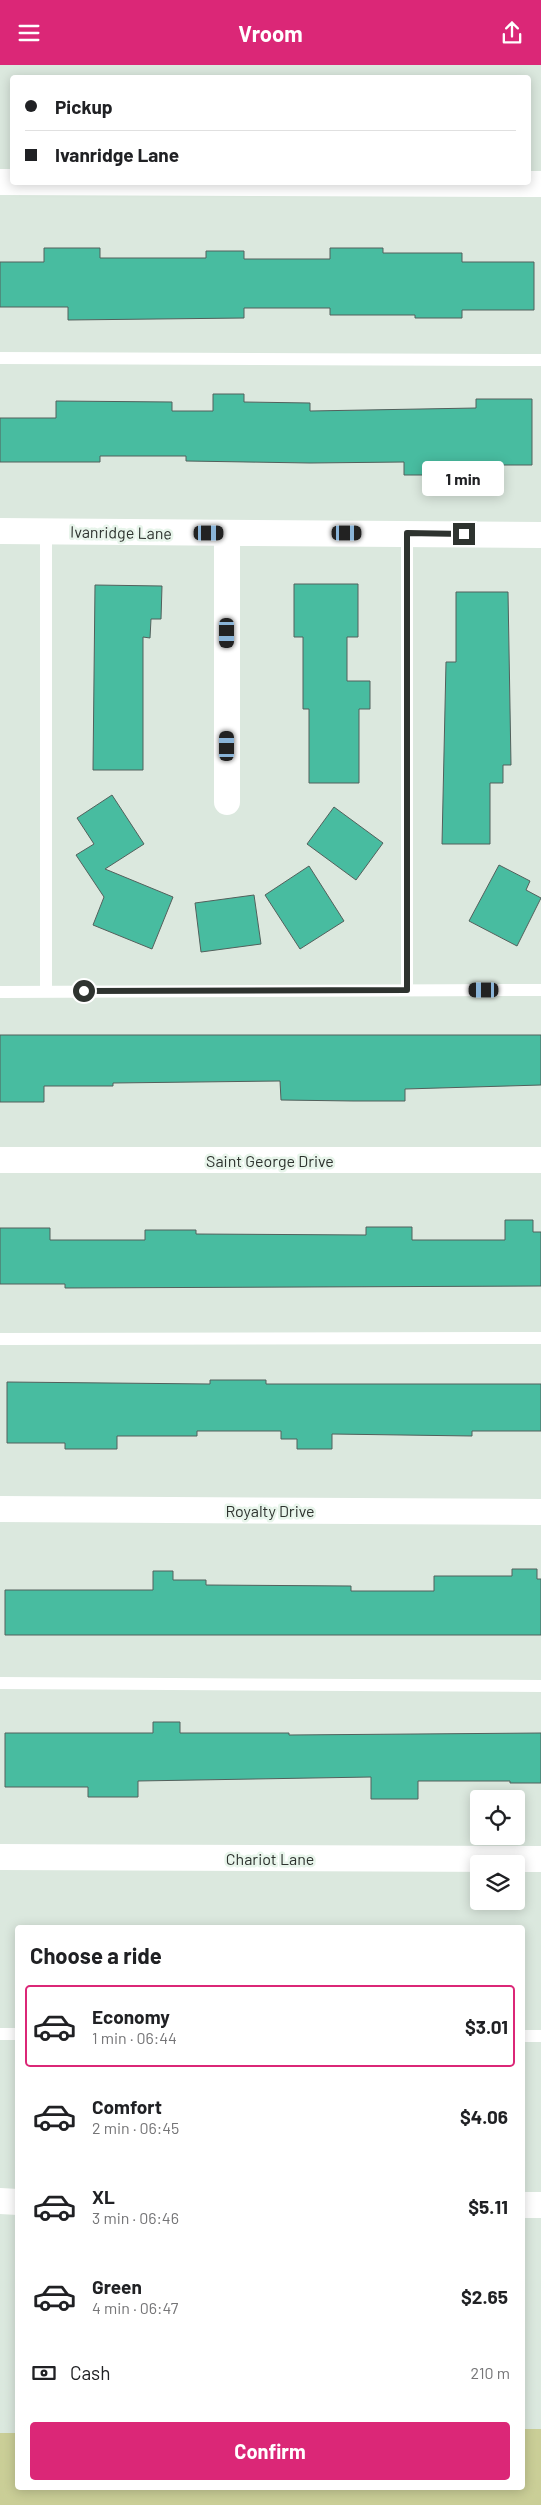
<!DOCTYPE html>
<meta charset="utf-8">
<style>
body{margin:0;font-family:Barlow,sans-serif;background:#f6f6f6;color:#202124;height:100vh;display:flex;flex-direction:column;font-size:19px;white-space:nowrap}
*{box-sizing:border-box;margin:0}
p{font-size:16px;color:#757577}
.icon{flex:none;width:28px;height:28px;fill:none;stroke:currentColor;stroke-width:2;stroke-linecap:round;stroke-linejoin:round}
.map{position:relative;flex:1;overflow:hidden}
.sheet{position:absolute;left:15px;top:1860px;width:510px;height:565px;display:flex;flex-direction:column;background:#fff;border-radius:5px;box-shadow:0 2px 12px #0003}
.sheet>*{flex:none}
.top-card{position:absolute;left:10px;top:10px;width:521px;height:110px;border-radius:5px;box-shadow:0 2px 12px #0003;display:grid;align-content:center;height:110px;padding:0 15px;background:#fff}
.tools{position:absolute;left:470px;top:1725px;display:grid;gap:10px}
.tools a{display:grid;place-items:center;width:55px;height:55px;border-radius:5px;background:#fff;box-shadow:0 2px 12px #0003;font-size:25px}
.end{position:absolute;width:22px;height:22px;margin:-11px;border:6px solid #2e332f;background:#fff;box-shadow:0 0 0 2px #fff}
.from{border-radius:50%}
.bubble{position:absolute;height:35px;border-radius:5px;background:#fff;box-shadow:0 2px 12px #0003;font-size:16px;font-weight:700;line-height:35px;text-align:center}
.car{position:absolute;width:15px;height:30px;margin:-15px -8px;border-radius:6px;box-shadow:0 0 4px 1px #0007;background:linear-gradient(#222 24%,#8ab4d8 0 40%,#222 0 76%,#8ab4d8 0 86%,#222 0)}
.top-card b{display:flex;align-items:center;gap:18px;height:48px;font-size:19px}
.top-card b+b{border-top:1px solid #e0e0e0}
.top-card i{width:12px;height:12px;background:#202124}
ul{padding:0;list-style:none}
li{display:flex;align-items:center;gap:15px;height:82px;margin:0 10px 8px;padding:0 5px;border:2px solid transparent;border-radius:5px}
li div{flex:1}
li b{display:block;font-size:19px}
li em{font-style:normal;font-weight:700}
li.current{border-color:#db2777}
li>.icon{width:45px;height:45px;stroke-width:1.5}
h2{padding:0 15px;font-size:22px;line-height:60px}
.pay{display:flex;align-items:center;gap:12px;height:55px;padding:0 15px;font-size:19px}
.pay p{margin-inline-start:auto}
.button{display:flex;gap:10px;margin-top:auto;padding:10px 15px}
.button a{flex:1;height:58px;border-radius:5px;background:#db2777;color:#fff;font-size:20px;font-weight:700;line-height:58px;text-align:center}
header{display:flex;justify-content:space-between;align-items:center;height:65px;padding:0 15px;background:#db2777;color:#fff;font-size:22px;font-weight:700}
.map>svg:first-child{display:block}
.green{fill:#cace97}
.building{fill:#48bca0;stroke:#53605c}
.lines{fill:none;stroke-linecap:round;stroke-linejoin:round}
.service{stroke:#fff;stroke-width:12}
.minor{stroke:#fff;stroke-width:26}
.route{stroke:#2e332f;stroke-width:6}
.labels{text-anchor:middle;dominant-baseline:central;stroke-width:5;stroke-linejoin:round;paint-order:stroke}
.street-label{font-size:16px;fill:#2e332f;stroke:#e8f5eb}
</style>
<header><svg class="icon" aria-label="menu" viewBox="0 0 24 24"><path d="M4 6h16M4 12h16M4 18h16"/></svg>Vroom<svg class="icon" aria-label="share" viewBox="0 0 24 24"><path d="M12 15V3M7 8l5-5 5 5M5 13v7h14v-7"/></svg></header>
<div class="map">
<svg width="541" height="2440" viewBox="0 0 541 2440">
<rect width="100%" height="100%" fill="#dbe8de"/>
<path class="green" d="M523,2364H541V2440H0V2368H17L18,2422H522Z"/>
<path class="building" d="M44,183H100V193H206V186H244V194H330V183H383V188H462V197H534V245H462V253H415V250H330V243H244V253L68,255V242H0V197H44Z
M213,329H244V337L310,338V346L476,343V334H532V400H455V410H404V397L310,398L186,396V391H100V397H0V353H56V336L172,337V346H213Z
M294,519H358V572H347V616H370V644H359V718H309V644H303V572H294Z
M95,520L162,521L161,554H151L150,573L143,572V705H93Z
M456,527H508L511,700H503V718H490V779H442L446,597H456Z
M112,730L144,779L105,804L173,832L152,884L93,860L104,832L76,790L94,779L77,753Z
M334,742L383,778L356,815L307,779Z
M499,800L530,816L526,825L541,833L517,881L469,856Z
M309,801L344,856L300,884L265,830Z
M254,830L261,879L201,887L195,838Z
M0,970H541V1020L405,1024V1036H353L281,1035L280,1016L113,1018V1021H44V1037H0Z
M505,1155H533V1167H541V1221L65,1223V1219H0V1163H50V1175H145V1165H196V1169L366,1170V1162H412V1175H505Z
M210,1315H266V1319H541V1366H472V1371L332,1369V1384H297V1374H281V1366H197V1371H117V1384H65V1378H7V1317L210,1319Z
M512,1504H537V1514H541V1570H5V1525H153V1506H173V1515H206V1520L351,1521V1526H434V1511H512Z
M153,1657H180V1668H289V1670L541,1668V1718H510V1716H418V1734H371V1712L138,1716V1732H88V1722H5V1668H153Z"/>
<g class="lines">
<path class="service" d="M0,293L541,295
M46,466V927
M407,468V925
M0,927L541,925
M0,1274L541,1273
M0,1618L541,1621
M0,1969H18
M522,1971H541"/>
<path class="minor" d="M0,117L541,119
M0,466L541,470
M227,468V737
M0,1095H541
M0,1444L541,1447
M0,1792L541,1794
M0,2136L18,2137
M522,2140H541"/>
</g>
<g class="lines">
<path class="route" d="M84,926L407,925V468L464,469"/>
</g>
<g class="labels">
<g class="street-label">
<text transform="translate(121 467) rotate(1)">Ivanridge Lane</text>
<text x="270" y="1095">Saint George Drive</text>
<text x="270" y="1445">Royalty Drive</text>
<text x="270" y="1793">Chariot Lane</text>
</g>
</g>
</svg>
<div class="tools">
<a><svg class="icon" aria-label="locate" viewBox="0 0 24 24"><circle cx="12" cy="12" r="6"/><path d="M12 2v4M12 18v4M2 12h4M18 12h4"/></svg></a>
<a><svg class="icon" aria-label="layers" viewBox="0 0 24 24"><path d="M12 4l9 5-9 5-9-5zM3 14l9 5 9-5"/></svg></a>
</div>
<i class="end from" style="left:84px;top:926px"></i>
<i class="end" style="left:464px;top:469px"></i>
<div class="bubble" style="left:422px;top:396px;width:82px">1 min</div>
<i class="car" style="left:209px;top:468px;rotate:90deg"></i>
<i class="car" style="left:347px;top:468px;rotate:90deg"></i>
<i class="car" style="left:227px;top:568px;rotate:180deg"></i>
<i class="car" style="left:227px;top:681px;rotate:0deg"></i>
<i class="car" style="left:484px;top:925px;rotate:270deg"></i>
<div class="top-card">
<b><i class="from"></i>Pickup</b>
<b><i></i>Ivanridge Lane</b>
</div>
<section class="sheet">
<h2>Choose a ride</h2>
<ul>
<li class="current"><svg class="icon" aria-label="car" viewBox="0 0 24 24"><path d="M5 17H2v-5l4-1 3-4h7l3 4 3 1v5h-3M9 17h6M6 11h13"/><circle cx="7" cy="17" r="2"/><circle cx="17" cy="17" r="2"/></svg><div><b>Economy</b><p>1 min · 06:44</p></div><em>$3.01</em></li>
<li><svg class="icon" aria-label="car" viewBox="0 0 24 24"><path d="M5 17H2v-5l4-1 3-4h7l3 4 3 1v5h-3M9 17h6M6 11h13"/><circle cx="7" cy="17" r="2"/><circle cx="17" cy="17" r="2"/></svg><div><b>Comfort</b><p>2 min · 06:45</p></div><em>$4.06</em></li>
<li><svg class="icon" aria-label="car" viewBox="0 0 24 24"><path d="M5 17H2v-5l4-1 3-4h7l3 4 3 1v5h-3M9 17h6M6 11h13"/><circle cx="7" cy="17" r="2"/><circle cx="17" cy="17" r="2"/></svg><div><b>XL</b><p>3 min · 06:46</p></div><em>$5.11</em></li>
<li><svg class="icon" aria-label="car" viewBox="0 0 24 24"><path d="M5 17H2v-5l4-1 3-4h7l3 4 3 1v5h-3M9 17h6M6 11h13"/><circle cx="7" cy="17" r="2"/><circle cx="17" cy="17" r="2"/></svg><div><b>Green</b><p>4 min · 06:47</p></div><em>$2.65</em></li>
</ul>
<div class="pay"><svg class="icon" aria-label="cash" viewBox="0 0 24 24"><path d="M3 7h18v10H3z"/><circle cx="12" cy="12" r="2"/></svg>Cash<p>210 m</p></div>
<div class="button"><a>Confirm</a></div>
</section>
</div>
